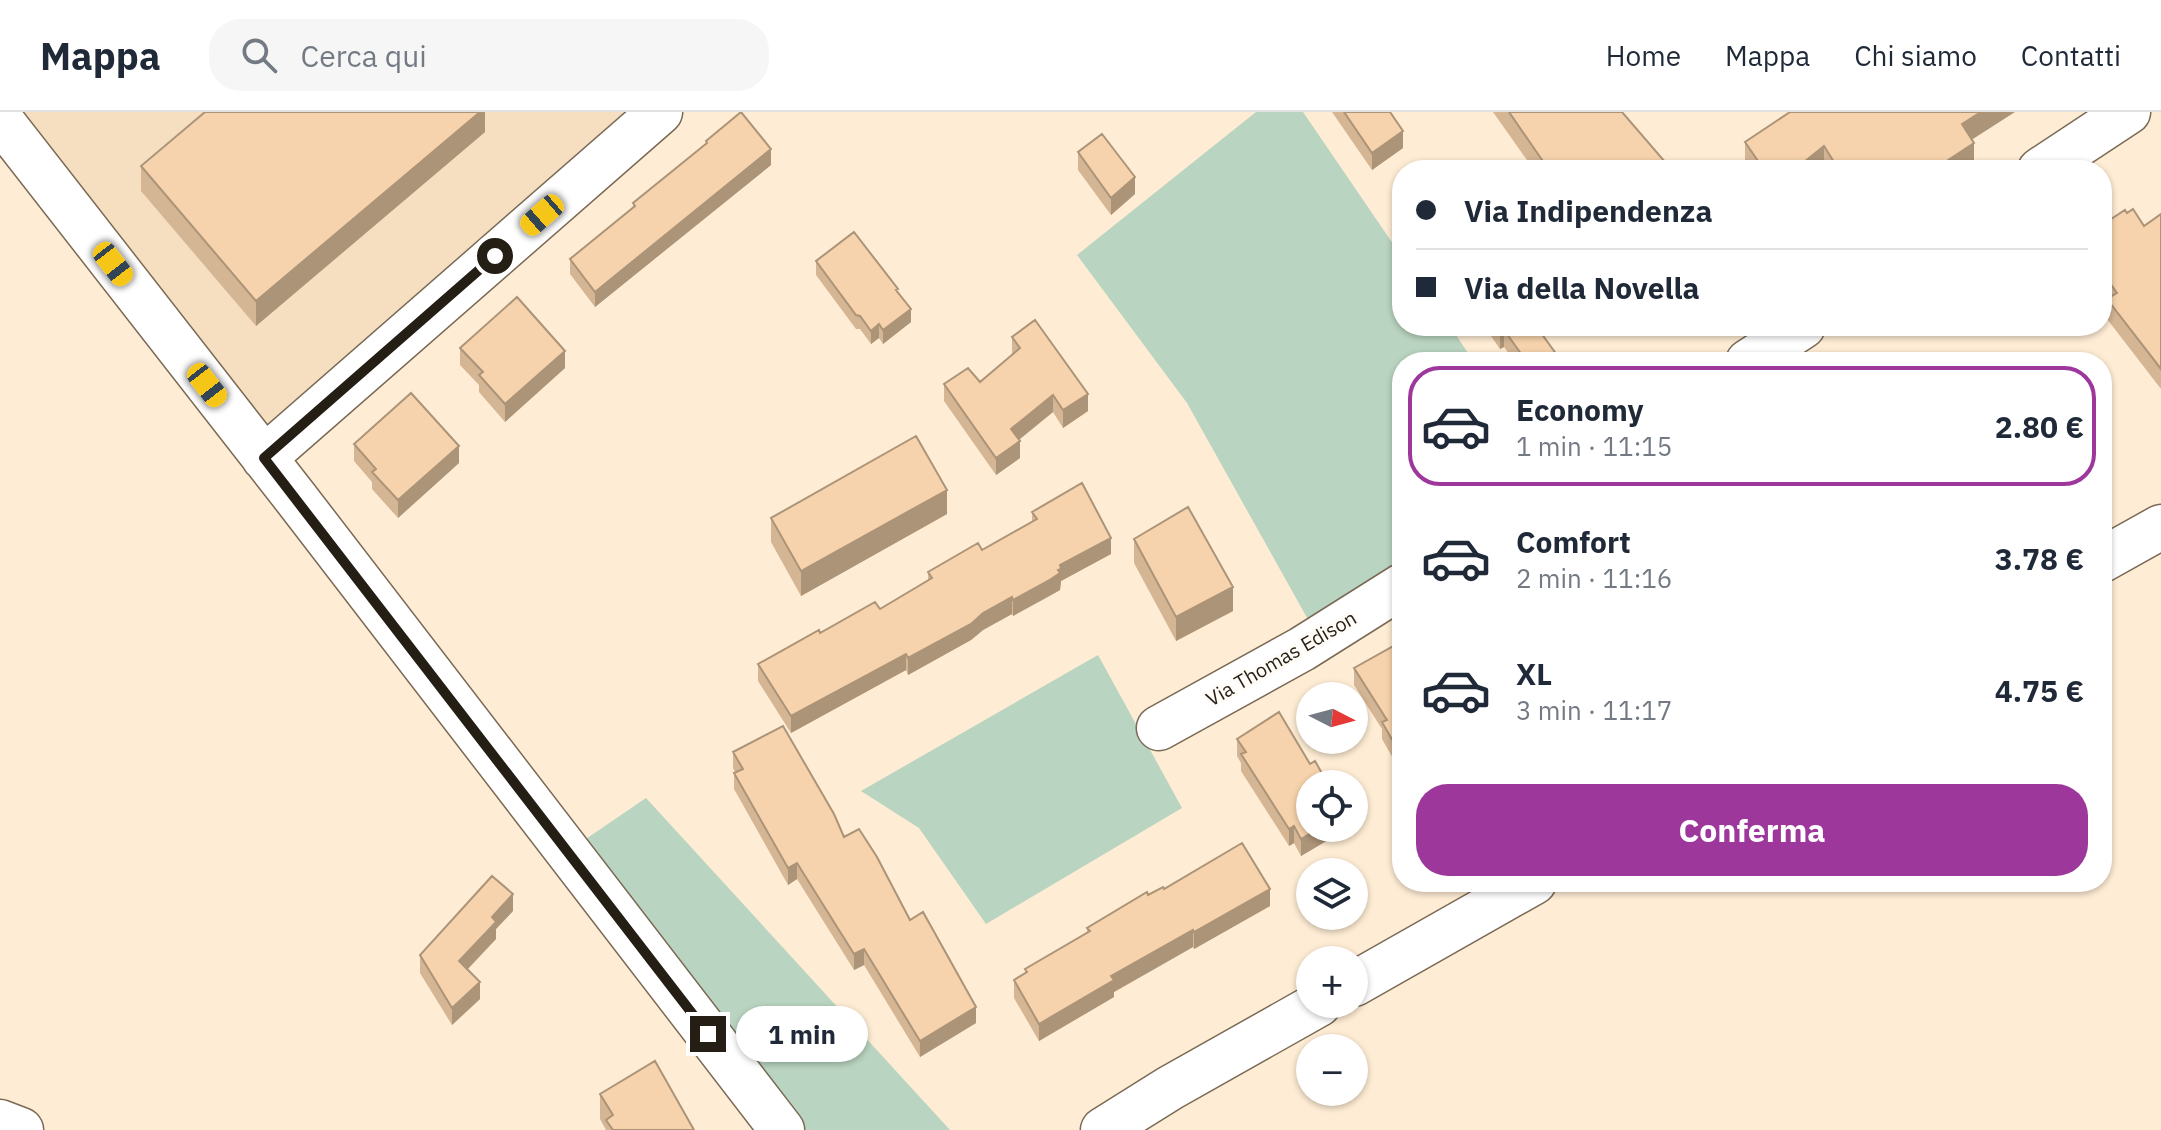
<!DOCTYPE html>
<html lang="it">
<meta charset="utf-8">
<style>
body{margin:0;font-family:"IBM Plex Sans",sans-serif;background:#f6f6f7;color:#1f2937;height:100vh;display:flex;flex-direction:column;font-size:30px;white-space:nowrap}
*{box-sizing:border-box;margin:0}
p{font-size:26px;color:#747a83}
.icon{flex:none;width:44px;height:44px;fill:none;stroke:currentColor;stroke-width:2;stroke-linecap:round;stroke-linejoin:round}
.map{position:relative;flex:1;overflow:hidden}
.panel{position:absolute;left:1392px;top:240px;width:720px;height:540px;display:flex;flex-direction:column;background:#fff;border-radius:32px;box-shadow:0 2px 6px #0004}
.panel>*{flex:none}
.top-card{position:absolute;left:1392px;top:48px;width:720px;height:176px;border-radius:32px;box-shadow:0 2px 6px #0004;display:grid;align-content:center;height:176px;padding:0 24px;background:#fff}
.needle{width:52px;rotate:96deg}
.fabs{position:absolute;left:1296px;top:570px;display:grid;gap:16px}
.fabs a{display:grid;place-items:center;width:72px;height:72px;border-radius:50%;background:#fff;box-shadow:0 2px 6px #0004;font-size:40px}
.end{position:absolute;width:36px;height:36px;margin:-18px;border:10px solid #241e15;background:#fff;box-shadow:0 0 0 4px #fff}
.from{border-radius:50%}
.bubble{position:absolute;height:56px;border-radius:28px;background:#fff;box-shadow:0 2px 6px #0004;font-size:26px;font-weight:700;line-height:56px;text-align:center}
.car{position:absolute;width:24px;height:48px;margin:-24px -12px;border-radius:10px;box-shadow:0 0 6px 2px #0007;background:linear-gradient(#f5c518 24%,#345 0 40%,#f5c518 0 76%,#345 0 86%,#f5c518 0)}
.top-card b{display:flex;align-items:center;gap:28px;height:76px;font-size:30px}
.top-card b+b{border-top:2px solid #e0e1e3}
.top-card i{width:20px;height:20px;background:#1f2937}
ul{padding:14px 0 0;list-style:none}
li{display:flex;align-items:center;gap:24px;height:120px;margin:0 16px 12px;padding:0 8px;border:4px solid transparent;border-radius:32px}
li div{flex:1}
li b{display:block;font-size:30px}
li em{font-style:normal;font-weight:700}
li.on{border-color:#9d379b}
li>.icon{width:72px;height:72px;stroke-width:1.5}
.button{display:flex;gap:16px;margin-top:auto;padding:16px 24px}
.button a{flex:1;height:92px;border-radius:32px;background:#9d379b;color:#fff;font-size:32px;font-weight:700;line-height:92px;text-align:center}
header{display:flex;align-items:center;gap:48px;box-sizing:border-box;height:112px;padding:0 40px;background:#fff;border-bottom:2px solid #e0e1e3}
header strong{font-size:38px}
nav{display:flex;gap:44px;margin-inline-start:auto;font-size:28px}
.search{width:560px;height:72px;background:#f6f6f7;display:flex;align-items:center;gap:20px;box-sizing:border-box;padding:0 28px;border-radius:32px;color:#747a83;font-size:30px}
.map>svg:first-child{display:block}
.built{fill:#f6dfc1}
.green{fill:#b9d4c0}
.lines{fill:none;stroke-linecap:round;stroke-linejoin:round}
.minor-casing{stroke:#7a6a55;stroke-width:47}
.minor{stroke:#fff;stroke-width:44}
.wall{fill:#d4b594}
.shaded-wall{fill:#ac9478}
.building{fill:#f6d3ac;stroke:#ac9478;stroke-width:2}
.route{stroke:#241e15;stroke-width:10}
.labels{text-anchor:middle;dominant-baseline:central;stroke-width:6;stroke-linejoin:round;paint-order:stroke}
.street-label{font-size:20px;fill:#241e15;stroke:#fffbf6}
</style>
<header>
<strong>Mappa</strong>
<div class="search"><svg class="icon" aria-label="search" viewBox="0 0 24 24"><circle cx="10" cy="10" r="6"/><path d="M15 15l6 6"/></svg>Cerca qui</div>
<nav><a>Home</a><a>Mappa</a><a>Chi siamo</a><a>Contatti</a></nav>
</header>
<div class="map">
<svg width="2161" height="1018" viewBox="0 0 2161 1018">
<rect width="100%" height="100%" fill="#feecd4"/>
<path class="built" d="M7,0H644L265,329Z"/>
<path class="green" d="M1256,0H1303L1402,145V214H1450L1474,250H1402V452L1310,511L1187,291L1077,143Z
M1098,543L1182,696L986,812L919,716L861,679Z
M646,686L950,1018H805L580,731Z"/>
<g class="lines">
<defs>
<path id="minor" d="M0,7L295,385L782,1018
M2040,58L2128,0
M1748,250L1803,214
M264,346L660,0
M2102,448L2161,415
M1159,616L1302,537L1402,474
M1354,872L1534,770
M0,1010L21,1018
M1103,1018L1170,976L1319,892"/>
</defs>
<use href="#minor" class="minor-casing"/>
<use href="#minor" class="minor"/>
</g>
<path class="wall" d="M485,0V20L256,214L141,79V54Z
M1332,0H1390L1403,36L1372,58Z
M1493,0H1622L1672,58H1534Z
M1972,28L1974,53L1966,58H1825L1824,56H1748L1745,52V30Z
M706,29L771,53L595,195L570,162V147L633,96V91L706,32Z
M1078,40L1135,82L1111,103L1078,58Z
M2127,101L2144,114L2161,102V277L2107,207V187L2102,179V113Z
M816,149L898,180L911,210L883,232L879,226L871,232L860,217H856L816,163Z
M1484,214H1536L1562,250H1515L1504,235L1500,237Z
M1012,225L1088,299L1063,316L1053,300L1019,328L1020,346L996,363L944,289V272L980,270L1012,243Z
M460,236L565,256L505,310L479,280V273L460,253Z
M354,332L459,351L398,406L372,377V370L354,349Z
M1032,400L1111,442L1061,469L1060,478L1048,485L1013,504L1012,502L983,518L971,528L908,563L906,558L791,621L758,569V552L820,521L880,497L928,469V460L982,438L1032,409Z
M947,402L801,484L771,430V406Z
M1134,427L1233,499L1176,529L1134,451Z
M1402,537V662L1382,627V617L1354,573V556Z
M1237,627L1345,716V718L1301,744L1294,731L1289,734L1241,659V651L1237,644Z
M733,640L844,725L910,808L976,911L920,945L864,853L854,858L797,767L788,773L734,677V661L735,660L733,656Z
M1164,777L1270,794L1194,837L1193,835L1114,880V885L1039,929L1014,886V868L1025,861V857L1087,821V816L1148,783Z
M513,799L496,817V827L468,857L480,887L452,913L420,861V843Z
M600,982L694,1018H606L600,1007Z"/>
<path class="shaded-wall" d="M480,0H485V20L256,214V189Z
M1981,0H2015L1962,34V12Z
M1403,19V36L1372,58V41Z
M1974,31V53L1966,58H1933Z
M1824,34V56L1821,58H1794Z
M771,37V53L595,195V180Z
M1135,65V82L1111,103V86Z
M911,197V210L883,232V218Z
M879,212V226L871,232V219Z
M1504,218V235L1500,237V221Z
M565,239V256L505,310V292Z
M1088,282V299L1063,316V298Z
M1053,283V300L1011,334V317Z
M1020,329V346L996,363V346Z
M459,334V351L398,406V388Z
M947,378V402L801,484V459Z
M1111,426V442L1061,469L1060,478L1013,504V488L1058,458L1060,453Z
M1233,475V499L1176,529V505Z
M1012,485V502L983,518L971,528L908,563V546Z
M906,542V558L791,621V604Z
M1294,714V731L1289,734V717Z
M1319,716H1345V718L1301,744V727Z
M797,751V767L788,773V756Z
M1270,777V794L1194,837V820Z
M513,782V799L496,817V827L459,866V849L492,805Z
M1193,818V835L1114,880V885L1039,929V912L1111,864Z
M864,837V853L854,858V842Z
M480,870V887L452,913V896Z
M976,895V911L920,945V929Z"/>
<path class="building" d="M205,0H480L256,189L141,54Z
M741,0L771,37L595,180L570,147L635,94L633,91L707,31L706,29Z
M1344,0H1390L1403,19L1372,41Z
M1509,0H1622L1672,58H1549Z
M1790,0H1981L1962,12L1974,31L1933,58H1839L1824,34L1794,58H1745L1758,49L1745,30Z
M1102,22L1135,65L1111,86L1078,40Z
M2133,97L2144,114L2161,102V257L2107,187L2117,181L2102,160V113L2125,98L2127,101Z
M854,120L898,177L896,178L911,197L883,218L879,212L871,219L860,204L856,203L816,149Z
M517,185L565,239L505,292L479,263L483,260L460,236Z
M1035,208L1088,282L1063,298L1053,283L1011,317L1020,329L996,346L944,272L968,256L980,270L1020,236L1012,225Z
M1495,214H1536L1562,250H1527L1504,218L1500,221Z
M411,281L459,334L398,388L372,360L376,357L354,332Z
M916,324L947,378L801,459L771,406Z
M1082,371L1111,426L1060,453L1061,457L1058,458L1060,461L1048,469L1013,488L1012,485L983,501L971,512L908,546L906,542L791,604L758,552L819,518L820,521L875,490L880,497L932,466L928,460L978,431L982,438L1037,407L1032,400Z
M1188,395L1233,475L1176,505L1134,427Z
M1399,531L1402,537V645L1382,610L1387,608L1354,556Z
M1279,600L1310,652L1315,649L1328,672H1310V716H1319L1301,727L1294,714L1289,717L1241,642L1246,640L1237,627Z
M783,614L834,702L844,725L859,717L877,745L910,808L923,800L976,895L920,929L864,837L854,842L797,751L788,756L734,661L743,657L733,640Z
M1242,731L1270,777L1194,820L1193,818L1111,864L1114,868L1039,912L1014,868L1027,860L1025,857L1090,819L1087,816L1147,780L1148,783L1163,775L1164,777Z
M492,764L513,782L492,805L496,810L459,849L480,870L452,896L420,843Z
M655,949L694,1018H613L606,1008L613,1003L600,982Z"/>
<g class="lines">
<path class="route" d="M495,144L264,346L708,922"/>
</g>
<g class="labels">
<g class="street-label">
<text transform="translate(1281 546) rotate(-30)">Via Thomas Edison</text>
</g>
</g>
</svg>
<div class="fabs">
<a><svg class="needle" viewBox="-14 -14 28 28"><path d="M0-13l5 13h-10z" fill="#e53935"/><path d="M0 13l5-13h-10z" fill="#747a83"/></svg></a>
<a><svg class="icon" aria-label="locate" viewBox="0 0 24 24"><circle cx="12" cy="12" r="6"/><path d="M12 2v4M12 18v4M2 12h4M18 12h4"/></svg></a>
<a><svg class="icon" aria-label="layers" viewBox="0 0 24 24"><path d="M12 4l9 5-9 5-9-5zM3 14l9 5 9-5"/></svg></a>
<a>+</a>
<a>−</a>
</div>
<i class="end from" style="left:495px;top:144px"></i>
<i class="end" style="left:708px;top:922px"></i>
<div class="bubble" style="left:736px;top:894px;width:132px">1 min</div>
<i class="car" style="left:542px;top:103px;rotate:229deg"></i>
<i class="car" style="left:113px;top:152px;rotate:142deg"></i>
<i class="car" style="left:207px;top:273px;rotate:142deg"></i>
<div class="top-card">
<b><i class="from"></i>Via Indipendenza</b>
<b><i></i>Via della Novella</b>
</div>
<section class="panel">
<ul>
<li class="on"><svg class="icon" aria-label="car" viewBox="0 0 24 24"><path d="M5 17H2v-5l4-1 3-4h7l3 4 3 1v5h-3M9 17h6M6 11h13"/><circle cx="7" cy="17" r="2"/><circle cx="17" cy="17" r="2"/></svg><div><b>Economy</b><p>1 min · 11:15</p></div><em>2.80 €</em></li>
<li><svg class="icon" aria-label="car" viewBox="0 0 24 24"><path d="M5 17H2v-5l4-1 3-4h7l3 4 3 1v5h-3M9 17h6M6 11h13"/><circle cx="7" cy="17" r="2"/><circle cx="17" cy="17" r="2"/></svg><div><b>Comfort</b><p>2 min · 11:16</p></div><em>3.78 €</em></li>
<li><svg class="icon" aria-label="car" viewBox="0 0 24 24"><path d="M5 17H2v-5l4-1 3-4h7l3 4 3 1v5h-3M9 17h6M6 11h13"/><circle cx="7" cy="17" r="2"/><circle cx="17" cy="17" r="2"/></svg><div><b>XL</b><p>3 min · 11:17</p></div><em>4.75 €</em></li>
</ul>
<div class="button"><a>Conferma</a></div>
</section>
</div>
